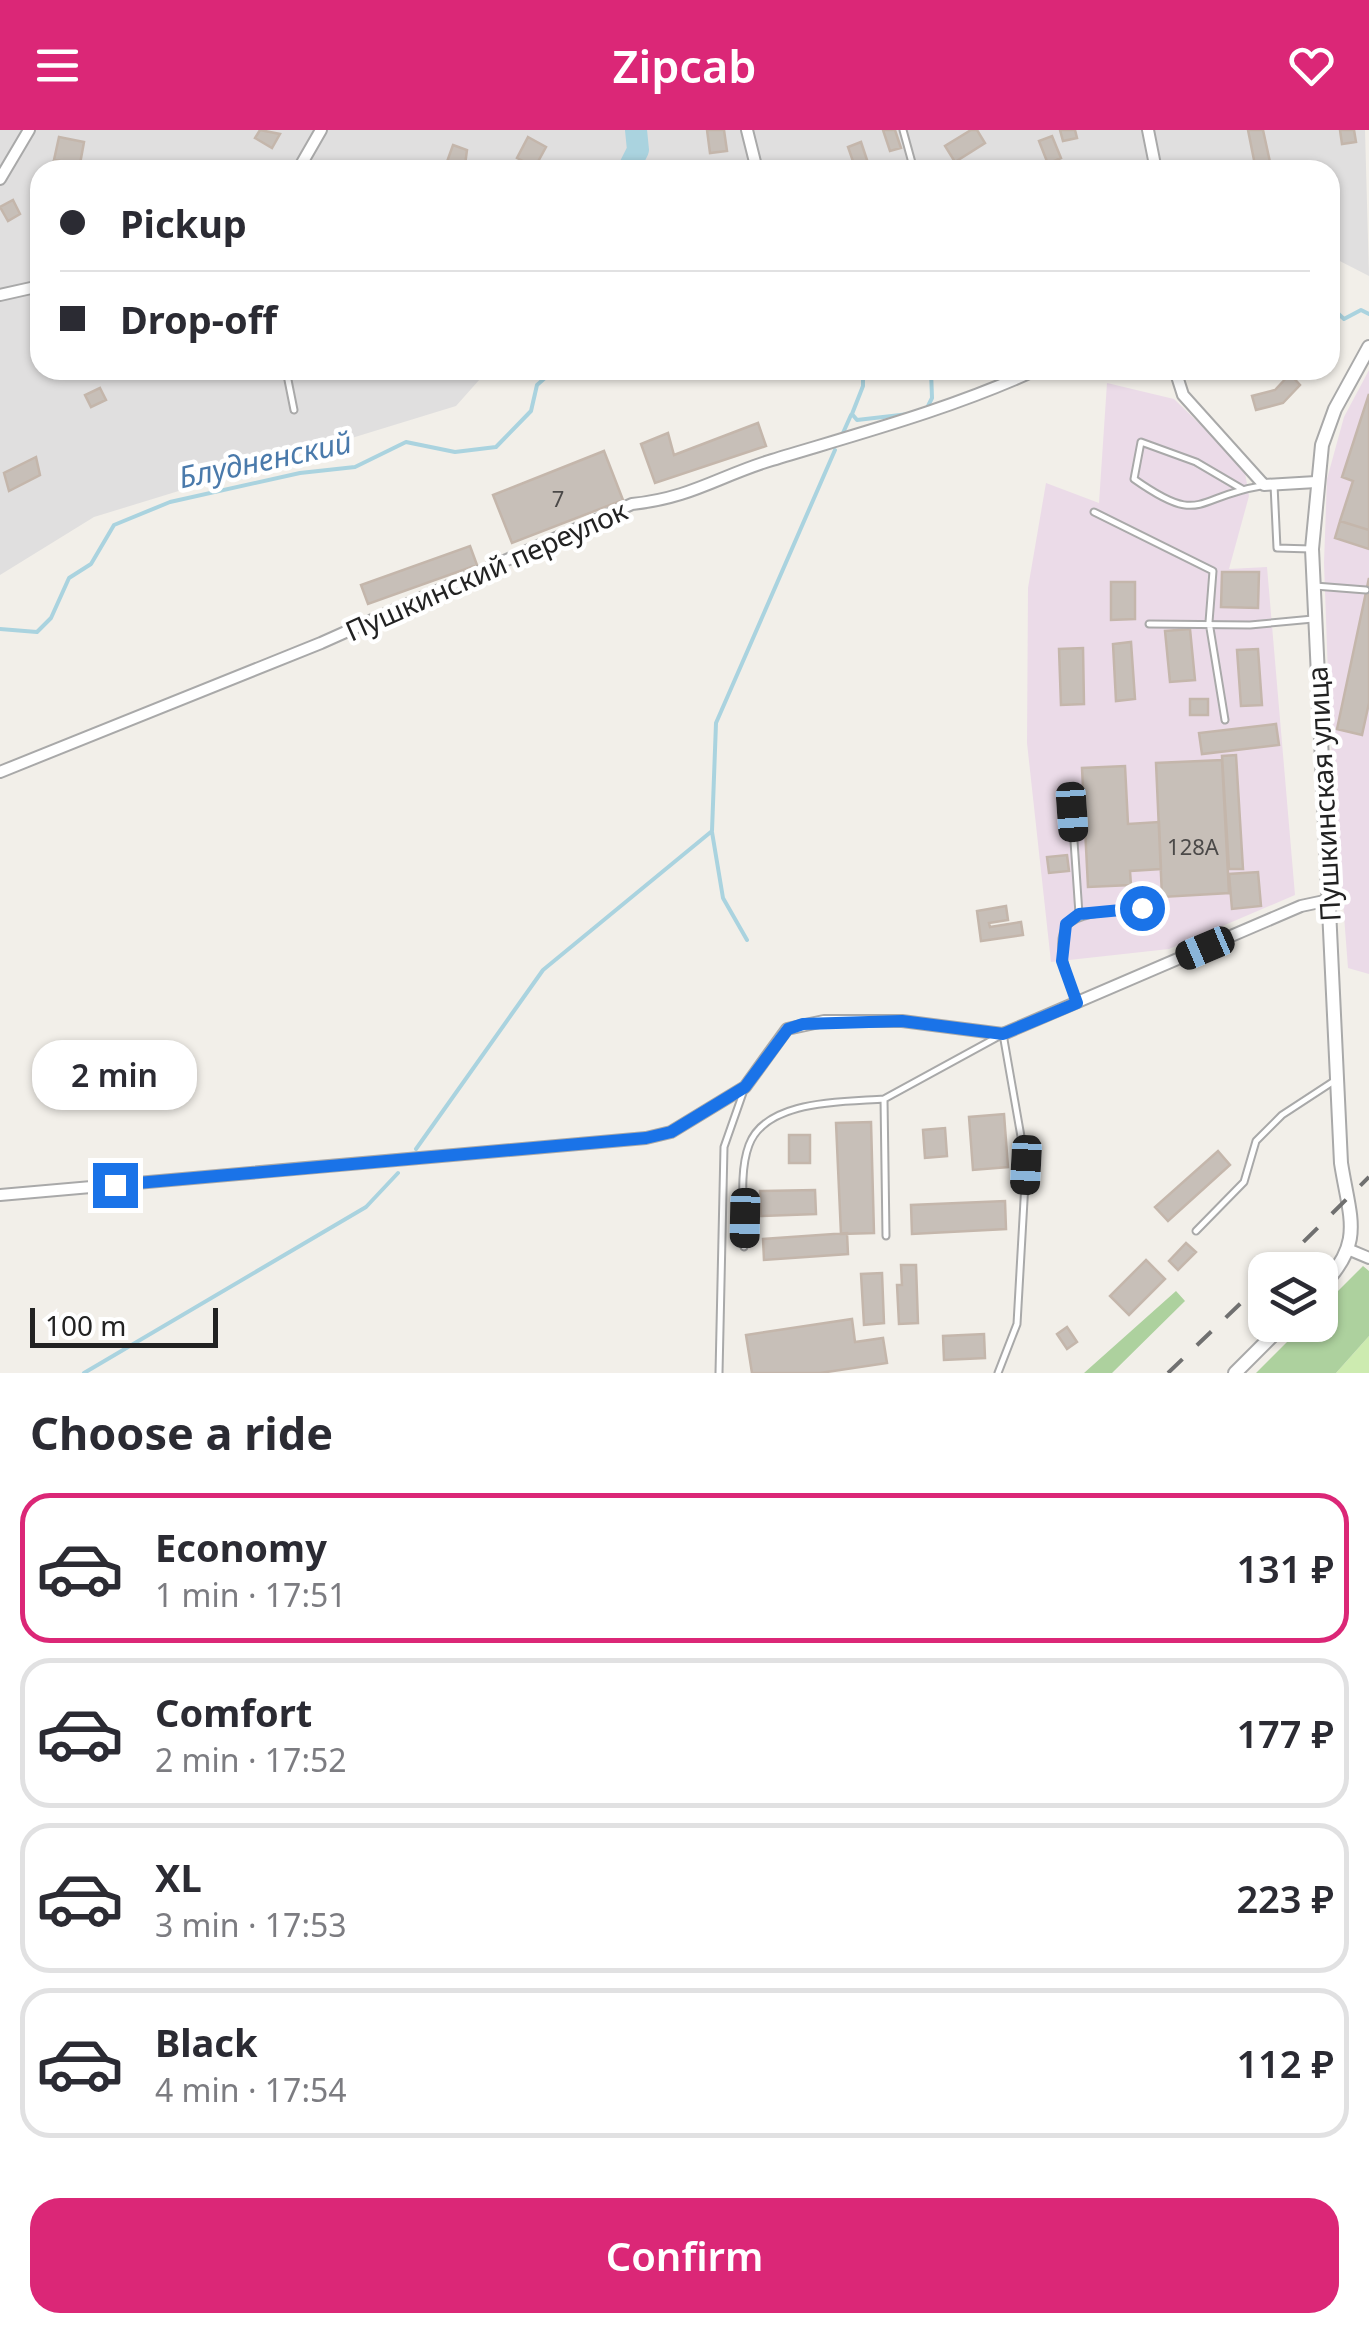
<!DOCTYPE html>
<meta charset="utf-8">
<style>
body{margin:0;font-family:"Noto Sans",sans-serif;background:#f7f7f7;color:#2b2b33;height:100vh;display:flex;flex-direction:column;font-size:38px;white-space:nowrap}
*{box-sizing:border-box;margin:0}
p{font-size:32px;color:#7c7c81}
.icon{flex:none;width:55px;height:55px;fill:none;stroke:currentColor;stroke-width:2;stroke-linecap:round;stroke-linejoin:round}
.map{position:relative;height:1243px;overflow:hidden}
.details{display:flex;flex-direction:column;background:#fff;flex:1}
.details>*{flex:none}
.banner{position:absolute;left:30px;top:30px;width:1310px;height:220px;border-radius:30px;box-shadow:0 2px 8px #0004;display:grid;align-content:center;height:220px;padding:0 30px;background:#fff}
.fabs{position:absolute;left:1248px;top:1122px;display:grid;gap:20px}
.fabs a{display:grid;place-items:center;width:90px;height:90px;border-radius:20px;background:#fff;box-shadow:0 2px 8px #0004;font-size:50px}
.scale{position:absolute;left:30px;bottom:25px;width:188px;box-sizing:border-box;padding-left:10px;border:5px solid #222;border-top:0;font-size:28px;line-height:35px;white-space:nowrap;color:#222;-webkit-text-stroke:8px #fff;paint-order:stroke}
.end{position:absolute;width:45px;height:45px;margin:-22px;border:12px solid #1a73e8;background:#fff;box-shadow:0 0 0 5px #fff}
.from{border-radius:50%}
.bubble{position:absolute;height:70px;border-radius:30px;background:#fff;box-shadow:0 2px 8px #0004;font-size:32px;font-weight:600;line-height:70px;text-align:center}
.car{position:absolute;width:30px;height:60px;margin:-30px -15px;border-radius:12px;box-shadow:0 0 8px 2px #0007;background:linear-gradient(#222 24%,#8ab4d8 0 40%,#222 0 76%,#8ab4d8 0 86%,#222 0)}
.banner b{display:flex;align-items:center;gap:35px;height:95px;font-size:38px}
.banner b+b{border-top:2px solid #e1e1e2}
.banner i{width:25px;height:25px;background:#2b2b33}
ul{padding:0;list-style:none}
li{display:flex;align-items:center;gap:30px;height:150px;margin:0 20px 15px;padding:0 10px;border:5px solid #e1e1e2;border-radius:30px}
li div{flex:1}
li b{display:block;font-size:38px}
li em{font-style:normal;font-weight:600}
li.current{border-color:#db2777}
li>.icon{width:90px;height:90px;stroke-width:1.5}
h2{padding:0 30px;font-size:45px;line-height:120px}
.primary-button{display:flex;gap:20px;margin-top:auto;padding:20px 30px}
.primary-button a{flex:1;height:115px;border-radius:30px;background:#db2777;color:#fff;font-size:40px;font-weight:600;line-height:115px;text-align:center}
header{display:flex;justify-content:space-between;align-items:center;height:130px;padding:0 30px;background:#db2777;color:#fff;font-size:45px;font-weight:600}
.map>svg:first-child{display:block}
.residential{fill:#e0dfdf}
.industrial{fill:#ebdbe8}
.grass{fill:#cdebb0}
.forest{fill:#add19e}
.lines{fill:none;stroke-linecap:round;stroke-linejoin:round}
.stream{stroke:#aad3df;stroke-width:4}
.river{stroke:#aad3df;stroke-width:22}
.building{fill:#c7bfb8;stroke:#c4b6ab;stroke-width:2.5}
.service-casing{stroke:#a9a9a9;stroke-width:9}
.minor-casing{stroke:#a9a9a9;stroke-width:14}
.tertiary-casing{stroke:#a9a9a9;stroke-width:16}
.service{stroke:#fff;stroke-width:5}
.minor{stroke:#fff;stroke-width:10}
.tertiary{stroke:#fff;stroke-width:12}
.rail{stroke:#707070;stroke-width:4;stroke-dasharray:20 20;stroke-linecap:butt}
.route{stroke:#1a73e8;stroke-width:12}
.labels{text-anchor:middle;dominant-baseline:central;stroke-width:9;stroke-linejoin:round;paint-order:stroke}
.number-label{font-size:22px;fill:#4b4948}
.street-label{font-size:28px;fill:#222;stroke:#fff}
.water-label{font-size:30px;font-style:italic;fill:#4a7aab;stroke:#fff}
</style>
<header><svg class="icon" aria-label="menu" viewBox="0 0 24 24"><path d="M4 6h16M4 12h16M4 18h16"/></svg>Zipcab<svg class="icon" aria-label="heart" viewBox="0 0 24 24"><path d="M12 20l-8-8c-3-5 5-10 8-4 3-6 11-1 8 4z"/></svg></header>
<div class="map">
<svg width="1369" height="1243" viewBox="0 0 1369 1243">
<rect width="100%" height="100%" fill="#f2efe9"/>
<path class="residential" d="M0,0H1365L1369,146L1330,126V40H40V240H488L456,276L94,387L0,445Z"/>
<path class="industrial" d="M1369,240V844L1348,838L1330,601L1324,433L1327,349L1344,287Z
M1107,253L1174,269L1244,337L1249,366L1229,439L1267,437L1295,765L1169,819L1051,832L1027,613L1028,458L1046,353L1099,373Z"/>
<path class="grass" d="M1369,1206V1243H1336Z"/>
<path class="forest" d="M1363,1136L1369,1141V1206L1336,1243H1256L1304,1195H1320V1179Z
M1176,1161L1185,1171L1112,1243H1084Z"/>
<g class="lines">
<path class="stream" d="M1330,176L1344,189L1361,180L1369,184
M863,240V256L852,284L857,290L909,284
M927,278L932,268L931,240
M843,303L851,285
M0,499L37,502L51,488L69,448L91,434L114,395L170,372L300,343L355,337L406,312L455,322L496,317L531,281L537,255L554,240
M712,702L723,768L747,810
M416,1019L543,840L712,701L716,593L835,320
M84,1243L366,1077L398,1043"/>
<path class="river" d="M628,40L638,20L636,0"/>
</g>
<path class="building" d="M260,0L280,4L272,18L255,8Z
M707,0H724L727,21L710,23Z
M883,0H895L901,18L890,21Z
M971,0H977L985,13L955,32L945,16Z
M1060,0H1075L1077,8L1063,11Z
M1248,0H1263L1270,32L1255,35Z
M1340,0H1354L1356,12L1342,14Z
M1052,6L1061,28L1048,34L1039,11Z
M59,7L84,12L80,34L54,30Z
M528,7L546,17L535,37L517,28Z
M861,12L869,36L856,40L848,17Z
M453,15L467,20L465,35L469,40H444Z
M720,33L721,40H701L700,35Z
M13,70L20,84L8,91L0,77Z
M1290,244L1300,255L1283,273L1256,280L1252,266L1275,260Z
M100,258L106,270L91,277L85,265Z
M1369,264V400L1340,391L1353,351L1342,347Z
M758,293L766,316L655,353L641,314L668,303L674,325Z
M604,321L623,370L512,413L493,365Z
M36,327L40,345L9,361L4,343Z
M1340,391L1369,400V419L1335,408Z
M470,416L477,435L368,474L361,455Z
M1222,442H1259L1258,478L1221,477Z
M1369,448V573L1362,605L1337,599Z
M1111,452H1135V489L1111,490Z
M1190,499L1195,550L1170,552L1165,501Z
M1131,512L1135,569L1116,571L1113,514Z
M1083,518L1084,574L1061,575L1059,519Z
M1258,519L1262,575L1241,576L1237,520Z
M1190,569H1208V585H1190Z
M1276,594L1279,615L1202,624L1199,603Z
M1236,625L1243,739H1229L1222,626Z
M1222,630L1229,763L1162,767L1156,633Z
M1125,636L1128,694L1159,692L1161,739L1130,741L1131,755L1088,757L1082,638Z
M1067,725L1069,741L1049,743L1047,727Z
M1258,742L1261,776L1232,779L1229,744Z
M1006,776L1008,790L989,793L990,797L1021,792L1023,805L981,811L977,781Z
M1004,984L1008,1037L973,1040L969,987Z
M871,992L874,1103L841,1104L836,993Z
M945,998L947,1026L925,1028L923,1000Z
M789,1005H810V1033H789Z
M1218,1021L1230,1035L1168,1091L1155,1077Z
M815,1060L816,1084L761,1086L760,1061Z
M1005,1071L1006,1099L912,1104L911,1075Z
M847,1103L848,1124L764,1130L763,1109Z
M1186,1113L1196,1122L1178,1140L1169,1131Z
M1146,1130L1165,1149L1129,1185L1110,1166Z
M901,1135H916L918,1193L899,1194L897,1155H902Z
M882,1143L884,1193L864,1195L861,1144Z
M852,1189L855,1212L883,1208L887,1233L820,1243H752L746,1205Z
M1067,1197L1077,1212L1067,1219L1057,1204Z
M984,1204L985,1228L944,1230L943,1206Z"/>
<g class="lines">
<defs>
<path id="service" d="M903,0L914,40
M286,240L294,280
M1274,355L1277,418L1311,419
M1242,359L1196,332L1141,312L1134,349C1202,397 1194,367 1261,356
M1094,382L1213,441L1209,492L1225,590
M1315,456L1366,460
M1149,494L1250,495L1313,489
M1072,682L1079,784
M1076,870C1045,785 1063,786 1142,778
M1196,1101L1244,1052L1256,1011L1282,985L1334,951
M886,1106L884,969L1003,904L1026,1035L1017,1194L998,1243
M744,1117C745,1086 738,1044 749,1015C766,969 845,972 884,969
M719,1243L724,1017L744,960"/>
<path id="minor" d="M747,0L757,40
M1148,0L1156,40
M298,40L321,0
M0,49L29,0
M0,165L40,156
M1175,240L1183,265L1264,355L1316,352
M0,642L321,513L632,374C691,368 719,346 772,330C861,303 951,279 1036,240
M0,1065L646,1008L671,1002L745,957L787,899L824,891H902L1003,904L1301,776L1329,770
M1350,1120L1369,1128"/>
<path id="tertiary" d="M1320,1158C1365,1113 1350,1090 1341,1033L1312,419L1322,315L1335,279L1369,217
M1235,1243L1283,1195"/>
</defs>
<use href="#service" class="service-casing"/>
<use href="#minor" class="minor-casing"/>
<use href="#tertiary" class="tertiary-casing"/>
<use href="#service" class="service"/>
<use href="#minor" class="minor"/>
<use href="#tertiary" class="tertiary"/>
<path class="rail" d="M1275,1140L1369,1047
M1168,1243L1265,1150"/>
</g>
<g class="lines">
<path class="route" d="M115,1055L646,1008L671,1002L745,957L788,899L803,894L902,891L1003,904L1077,873L1062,831L1066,794L1079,784L1142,778"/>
</g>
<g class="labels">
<g class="number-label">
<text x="558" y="368">7</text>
<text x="1193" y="716">128А</text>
</g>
<g class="street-label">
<text transform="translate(486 440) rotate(-24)">Пушкинский переулок</text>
<text transform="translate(1323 664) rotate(-93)">Пушкинская улица</text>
</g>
<g class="water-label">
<text transform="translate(265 329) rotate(-12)">Блудненский</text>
</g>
</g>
</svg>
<div class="fabs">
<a><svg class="icon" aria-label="layers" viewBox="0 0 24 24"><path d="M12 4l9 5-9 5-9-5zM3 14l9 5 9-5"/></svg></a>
</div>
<div class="scale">100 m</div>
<i class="end from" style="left:1142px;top:778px"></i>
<i class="end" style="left:115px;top:1055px"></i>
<div class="bubble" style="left:32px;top:910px;width:165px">2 min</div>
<i class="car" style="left:1072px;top:682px;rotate:176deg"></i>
<i class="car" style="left:1205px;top:818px;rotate:247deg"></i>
<i class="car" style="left:1026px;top:1035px;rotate:183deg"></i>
<i class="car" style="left:745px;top:1088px;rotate:181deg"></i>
<div class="banner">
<b><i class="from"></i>Pickup</b>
<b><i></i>Drop-off</b>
</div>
</div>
<section class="details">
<h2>Choose a ride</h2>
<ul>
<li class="current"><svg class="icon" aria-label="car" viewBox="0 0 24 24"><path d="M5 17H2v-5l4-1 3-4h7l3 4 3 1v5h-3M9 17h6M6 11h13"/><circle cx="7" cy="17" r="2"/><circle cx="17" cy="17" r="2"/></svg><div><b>Economy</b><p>1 min · 17:51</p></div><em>131 ₽</em></li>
<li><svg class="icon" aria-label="car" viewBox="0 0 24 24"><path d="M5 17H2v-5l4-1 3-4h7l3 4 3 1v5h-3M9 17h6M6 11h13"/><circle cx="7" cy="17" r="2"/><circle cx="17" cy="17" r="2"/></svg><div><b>Comfort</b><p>2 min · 17:52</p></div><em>177 ₽</em></li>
<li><svg class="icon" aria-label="car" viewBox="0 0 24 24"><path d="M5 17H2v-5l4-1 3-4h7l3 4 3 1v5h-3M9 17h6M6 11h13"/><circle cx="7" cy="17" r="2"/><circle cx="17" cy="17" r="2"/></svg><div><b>XL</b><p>3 min · 17:53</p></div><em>223 ₽</em></li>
<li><svg class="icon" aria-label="car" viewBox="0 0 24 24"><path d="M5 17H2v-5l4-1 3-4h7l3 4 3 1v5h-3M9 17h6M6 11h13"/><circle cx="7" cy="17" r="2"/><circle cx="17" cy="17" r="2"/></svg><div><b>Black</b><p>4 min · 17:54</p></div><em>112 ₽</em></li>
</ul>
<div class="primary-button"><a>Confirm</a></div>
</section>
